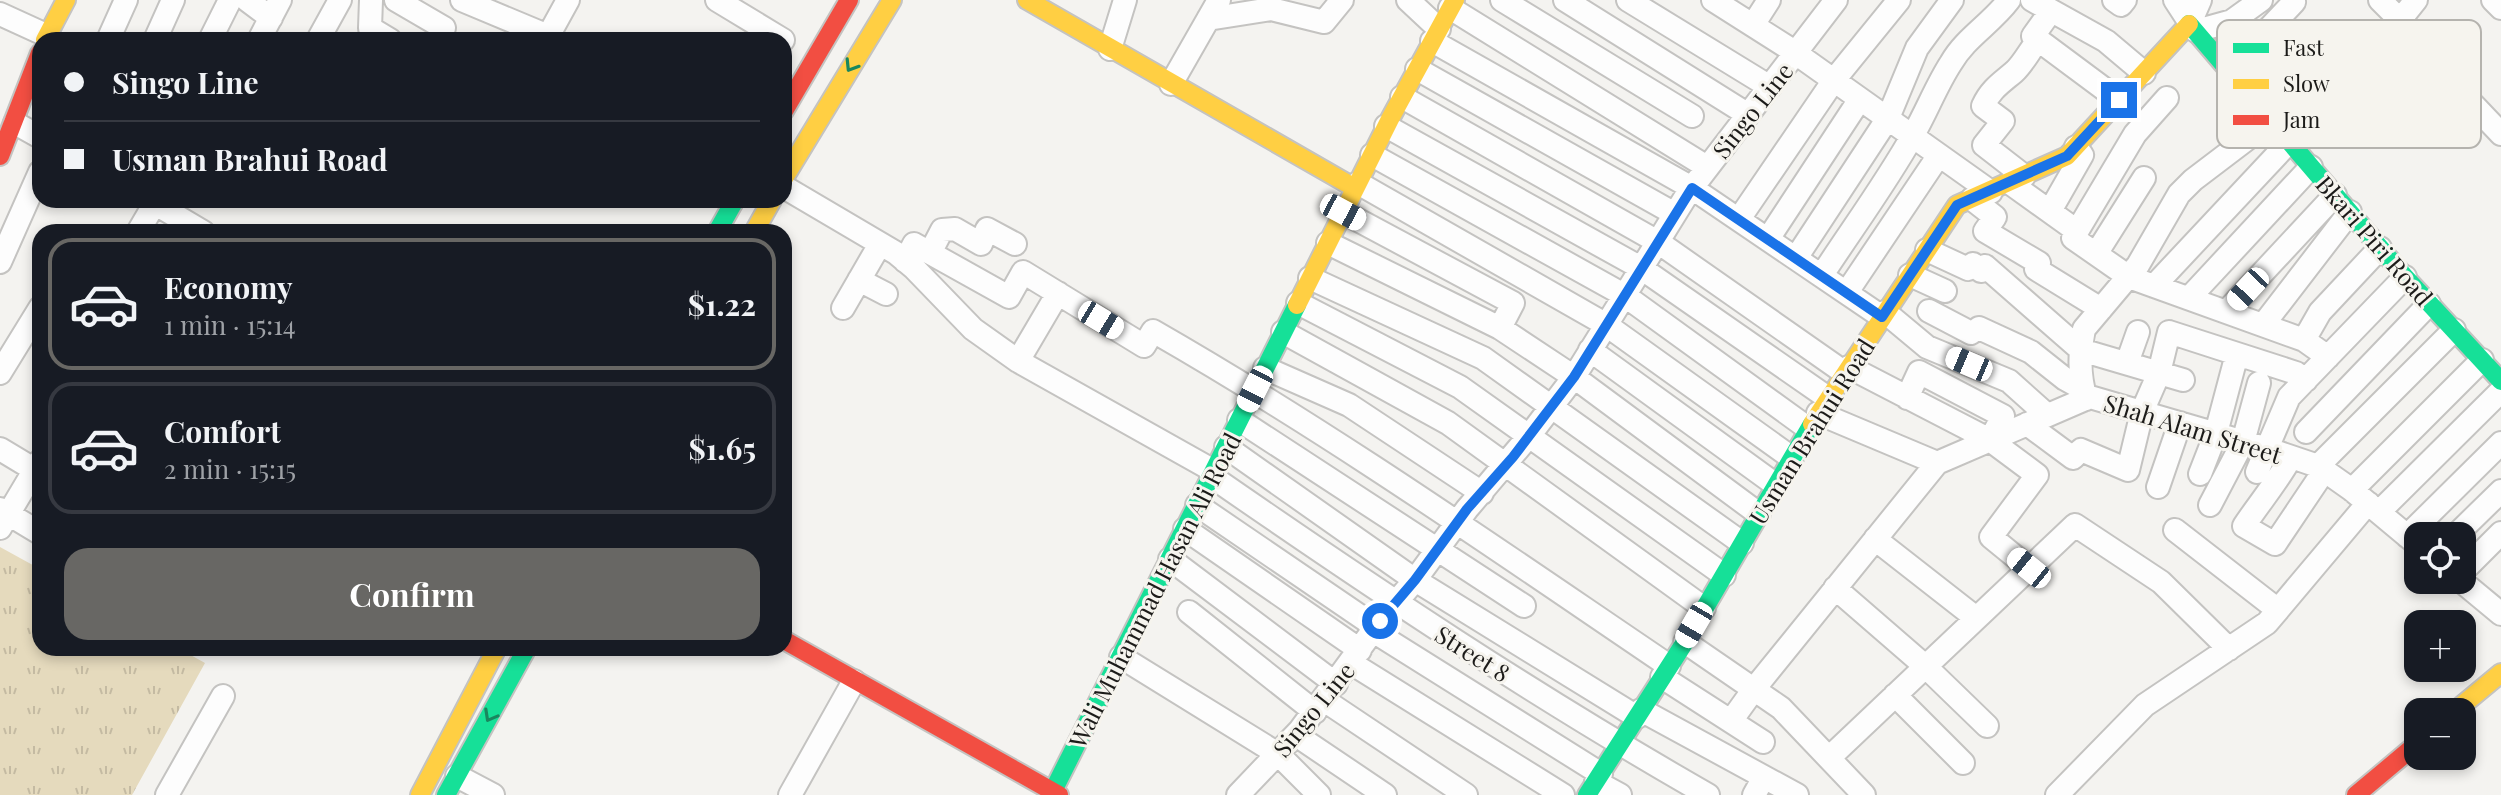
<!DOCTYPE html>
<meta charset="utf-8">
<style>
body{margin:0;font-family:"Playfair Display",serif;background:#20242c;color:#f1f3f6;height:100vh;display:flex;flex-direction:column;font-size:30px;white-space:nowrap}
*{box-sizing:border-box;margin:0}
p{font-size:26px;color:#9ea1a6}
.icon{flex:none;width:44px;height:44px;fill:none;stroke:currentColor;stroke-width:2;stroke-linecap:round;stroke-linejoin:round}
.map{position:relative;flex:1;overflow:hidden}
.side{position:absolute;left:32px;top:224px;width:760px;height:432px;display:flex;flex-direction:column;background:#171b24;border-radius:24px;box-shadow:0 4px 12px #0003}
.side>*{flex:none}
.hud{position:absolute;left:32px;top:32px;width:760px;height:176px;border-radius:24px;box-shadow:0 4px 12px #0003;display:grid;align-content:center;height:176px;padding:0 32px;background:#171b24}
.tools{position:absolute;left:2404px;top:522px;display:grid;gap:16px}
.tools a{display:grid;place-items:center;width:72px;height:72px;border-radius:16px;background:#171b24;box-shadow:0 4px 12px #0003;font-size:40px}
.end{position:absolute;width:36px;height:36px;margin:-18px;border:10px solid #1a73e8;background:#fff;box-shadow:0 0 0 4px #fff}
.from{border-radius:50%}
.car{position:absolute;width:24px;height:48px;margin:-24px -12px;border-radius:10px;box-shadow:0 0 6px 2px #0007;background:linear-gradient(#fff 24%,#345 0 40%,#fff 0 76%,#345 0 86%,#fff 0)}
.hud b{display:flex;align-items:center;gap:28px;height:76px;font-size:30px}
.hud b+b{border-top:2px solid #363941}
.hud i{width:20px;height:20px;background:#f1f3f6}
ul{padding:14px 0 0;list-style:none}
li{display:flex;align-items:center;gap:24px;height:132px;margin:0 16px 12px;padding:0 16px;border:4px solid #363941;border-radius:24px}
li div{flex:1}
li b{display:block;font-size:30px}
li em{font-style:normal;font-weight:700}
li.active{border-color:#686764}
li>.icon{width:72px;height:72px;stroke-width:1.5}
.action{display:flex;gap:16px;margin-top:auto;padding:16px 32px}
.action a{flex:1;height:92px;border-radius:24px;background:#686764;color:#fff;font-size:32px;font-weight:700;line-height:92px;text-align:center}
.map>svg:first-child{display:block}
.grass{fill:url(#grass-tufts)}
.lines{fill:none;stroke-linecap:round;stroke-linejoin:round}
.street-casing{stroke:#c4c3c1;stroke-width:26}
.fast-casing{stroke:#c4c3c1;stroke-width:22}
.slow-casing{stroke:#c4c3c1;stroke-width:22}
.jam-casing{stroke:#c4c3c1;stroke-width:22}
.street{stroke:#fdfdfd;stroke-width:22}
.fast{stroke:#16e098;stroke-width:18}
.slow{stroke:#ffcf43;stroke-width:18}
.jam{stroke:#f24e42;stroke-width:18}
.oneway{stroke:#19875f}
.route{stroke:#1a73e8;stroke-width:10}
.labels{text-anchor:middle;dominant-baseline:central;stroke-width:6;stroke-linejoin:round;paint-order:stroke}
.street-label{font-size:24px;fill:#1c1b19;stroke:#f6f4ee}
.key{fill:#f6f4ee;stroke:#b5b3ae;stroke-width:2}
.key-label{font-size:22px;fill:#1c1b19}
</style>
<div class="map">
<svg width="2501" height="795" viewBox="0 0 2501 795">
<defs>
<pattern id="grass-tufts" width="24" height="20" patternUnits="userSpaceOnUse" patternTransform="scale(2)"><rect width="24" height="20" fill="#e5dabd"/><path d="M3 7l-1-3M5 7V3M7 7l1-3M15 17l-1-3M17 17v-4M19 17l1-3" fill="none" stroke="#c4baa2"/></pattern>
</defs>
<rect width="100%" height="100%" fill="#f4f3f0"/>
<path class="grass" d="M0,547L40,569V648H178L205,663L132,795H0Z"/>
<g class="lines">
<defs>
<path id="street" d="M247,0L271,18
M371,0L370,28L390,40
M396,0L444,28
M462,0L548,36
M717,0L783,40
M1408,0L1439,29
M1502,0L1692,116
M1565,0L1747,114
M1628,0L1770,87
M1713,0L1787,47L1991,192
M2032,0L2106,41L2144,73
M2114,0L2121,5L2125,0
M2175,0L2190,23L2200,0
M2380,0L2407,27V35L2501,134
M2493,0L2501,8
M1450,8L1707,167
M2051,11L2033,36L2119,100
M0,14L46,35
M1208,19L1271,9L1324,22L1342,0
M2400,20L2416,0
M1753,25L1769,0
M2196,31L2232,21L2261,0
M319,38L340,0
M2260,38L2294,2L2293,0
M108,40L126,0
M155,40L173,0
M210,40L230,0
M259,40L280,0
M546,40L568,0
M1432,41L1692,188L1882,317
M1110,49L1125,0
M1417,69L1675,214
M1171,84L1219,0
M2250,94L2276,68L2270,62L2295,36
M1402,97L1658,242L1845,373
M2167,98L2135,134L2073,238L2129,277L2304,340L2328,357
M15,123L40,137
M1386,126L1641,268L1828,398
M1372,155L1624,295L1809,429
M2024,176L1984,145L2003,121L1983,106C1990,90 2001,83 2014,72C2023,64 2030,50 2038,40
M1358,183L1605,324L1792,458
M2010,183L2077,231
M784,187L896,253L914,268L973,329L1018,361L1214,471
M1972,199L1995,217L1985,231L2039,263L2036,269L2101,309
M149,200L203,232
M2050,211L2082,155L2076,147
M1343,212L1513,303L1500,328
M1739,219L1834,80L1899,0
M138,232L155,203
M1768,239L1860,99
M1328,243L1500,328L1574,377L1759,514
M1927,250L1968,269L1973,264L1981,271L1985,266L2081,350L2183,380
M930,253L942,230L955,229L981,244L987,229L1015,244
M2096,254L2144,178
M1796,258L1888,118L1917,48L1952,0
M905,261L914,244L1009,297L1023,272L1144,346L1153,331C1331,433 1499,551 1669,666
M0,262L40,172
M1822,275C1852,229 1886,183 1913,135C1927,111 1936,86 1951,63C1966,37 1991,24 2009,0
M1910,275L1945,291
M1310,278L1483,358L1742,543
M859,280L886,294
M2154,286L2290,141
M1847,292L1939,155
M2189,298L2311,167
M1298,303L1460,387L1724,575
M843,308L880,244
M1929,311L1971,333
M1885,312L1927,347L2009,381L2047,415
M2226,312L2335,195
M2263,325L2350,212
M1979,328L2031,352L2065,379L2083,389
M1283,332L1448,423L1704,608
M2304,340L2320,312L2380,248
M1590,350L1776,485
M1018,361L1058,293
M2127,363L2138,332
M1849,367L1990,440L2037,475L1991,537L2029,568
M1265,368L1349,405L1482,493
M0,373L40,308
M1907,398L1919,372L2003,416L1990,440
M2086,399C2079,377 2079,351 2084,329L2138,265L2179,194L2193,180L2272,120
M1818,413L1937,463L2090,397L2268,449L2318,466L2352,490L2418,545
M1239,420L1524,606
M2027,424L2073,458L2081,450L2128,470L2142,412L2159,373L2169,332L2296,373L2306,380
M2306,432L2429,304
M1226,447L1415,580L1637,717
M0,449L40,473
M2291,457C2278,481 2260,502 2244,526L2275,544L2324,471
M2318,466L2454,330
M2257,472L2289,397L2405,277
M2200,474L2216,433L2237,354
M1211,476C1374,589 1536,697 1708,795
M2158,487L2180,423
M2352,490L2482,360
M1197,505L1376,627
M2210,505L2243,442L2259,383
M0,509L40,533
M2379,512L2501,391
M0,528L40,461
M1185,529L1360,650
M2175,530L2278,610
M2407,536L2501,443
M2455,536L2501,491
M1875,539L1976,618
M1170,559L1336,684
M2462,572L2501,533
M2460,580L2501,614
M1835,588L1925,666L1987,726
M1189,612L1315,712
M1373,631L1601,774
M1685,642L1781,708L1864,795
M1121,657L1278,754L1319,795
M1351,663L1563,795
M1662,677L1763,742
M1895,695L1963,763
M1324,700L1466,795
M1641,710L1797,795
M1731,721L1754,689L1937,463
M1296,735L1385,795
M1829,758L2075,525L2161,582L2229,649
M457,776L493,795
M1596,782L1620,795
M167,795L223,696
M790,795L854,681
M1238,795L1300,730L1380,621L1415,580L1467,509L1529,436L1574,377L1688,193L1836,0
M1754,795L1764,777
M2057,795L2145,705L2267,623L2368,503"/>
<path id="fast" d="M2189,24L2405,277L2501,381
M717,232L735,200
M446,795L527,648
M1051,795L1297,305
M1587,795L1685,642L1812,424"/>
<path id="slow" d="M1027,0L1355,188
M45,40L66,0
M784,178L892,0
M754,232L772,200
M1297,305L1390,119L1455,0
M1812,424L1957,205L2067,156L2189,24
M2454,712L2501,673
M420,795L497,648"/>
<path id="jam" d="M784,111L849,0
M0,156L40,53
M784,640L1059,795
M2356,795L2418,743"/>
</defs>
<use href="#street" class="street-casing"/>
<use href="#fast" class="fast-casing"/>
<use href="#slow" class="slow-casing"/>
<use href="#jam" class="jam-casing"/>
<use href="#street" class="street"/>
<use href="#fast" class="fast"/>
<use href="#slow" class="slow"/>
<use href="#jam" class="jam"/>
</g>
<defs><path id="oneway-chevron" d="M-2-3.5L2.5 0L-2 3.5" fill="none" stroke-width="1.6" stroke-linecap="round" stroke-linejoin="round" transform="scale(2)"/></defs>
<g class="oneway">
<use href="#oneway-chevron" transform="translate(851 66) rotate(122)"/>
<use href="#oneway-chevron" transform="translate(490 716) rotate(119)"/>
</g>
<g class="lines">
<path class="route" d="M1380,621L1415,580L1467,509L1513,457L1574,377L1692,188L1882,317L1957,205L2067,156L2119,100"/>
</g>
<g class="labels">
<g class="street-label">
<text transform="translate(1752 110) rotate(-52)">Singo Line</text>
<text transform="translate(2375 240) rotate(49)">Bkari Piri Road</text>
<text transform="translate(2193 428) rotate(17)">Shah Alam Street</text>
<text transform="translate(1811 431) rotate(-58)">Usman Brahui Road</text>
<text transform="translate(1154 590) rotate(-63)">Wali Muhammad Hasan Ali Road</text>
<text transform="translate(1473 653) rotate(32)">Street 8</text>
<text transform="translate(1313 709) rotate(-51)">Singo Line</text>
</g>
</g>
<rect x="2217" y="20" width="264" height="128" rx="12" class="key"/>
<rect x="2233" y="43" width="36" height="10" fill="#16e098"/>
<rect x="2233" y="79" width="36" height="10" fill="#ffcf43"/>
<rect x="2233" y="115" width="36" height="10" fill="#f24e42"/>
<g class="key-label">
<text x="2283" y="56">Fast</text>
<text x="2283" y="92">Slow</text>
<text x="2283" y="128">Jam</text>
</g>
</svg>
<div class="tools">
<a><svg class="icon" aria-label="locate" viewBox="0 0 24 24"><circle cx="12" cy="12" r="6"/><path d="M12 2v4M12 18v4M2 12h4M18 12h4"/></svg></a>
<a>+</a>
<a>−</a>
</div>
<i class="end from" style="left:1380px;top:621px"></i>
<i class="end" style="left:2119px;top:100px"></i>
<i class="car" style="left:1343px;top:212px;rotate:118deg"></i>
<i class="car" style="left:2248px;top:289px;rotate:223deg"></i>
<i class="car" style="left:1101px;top:320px;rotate:121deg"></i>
<i class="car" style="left:1969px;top:364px;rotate:293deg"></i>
<i class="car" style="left:1255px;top:389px;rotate:207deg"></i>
<i class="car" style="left:2029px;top:568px;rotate:309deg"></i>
<i class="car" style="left:1694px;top:625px;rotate:210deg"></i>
<div class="hud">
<b><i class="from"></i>Singo Line</b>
<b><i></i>Usman Brahui Road</b>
</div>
<section class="side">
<ul>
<li class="active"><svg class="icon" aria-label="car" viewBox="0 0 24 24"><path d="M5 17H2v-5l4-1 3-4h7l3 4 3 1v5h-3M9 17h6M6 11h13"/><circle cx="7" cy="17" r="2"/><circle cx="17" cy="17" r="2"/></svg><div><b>Economy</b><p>1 min · 15:14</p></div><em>$1.22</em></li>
<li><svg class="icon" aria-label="car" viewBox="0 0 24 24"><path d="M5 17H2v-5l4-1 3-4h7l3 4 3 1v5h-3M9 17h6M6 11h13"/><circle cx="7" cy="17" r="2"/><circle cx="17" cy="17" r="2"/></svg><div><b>Comfort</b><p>2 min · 15:15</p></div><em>$1.65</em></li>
</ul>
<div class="action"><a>Confirm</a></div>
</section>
</div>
